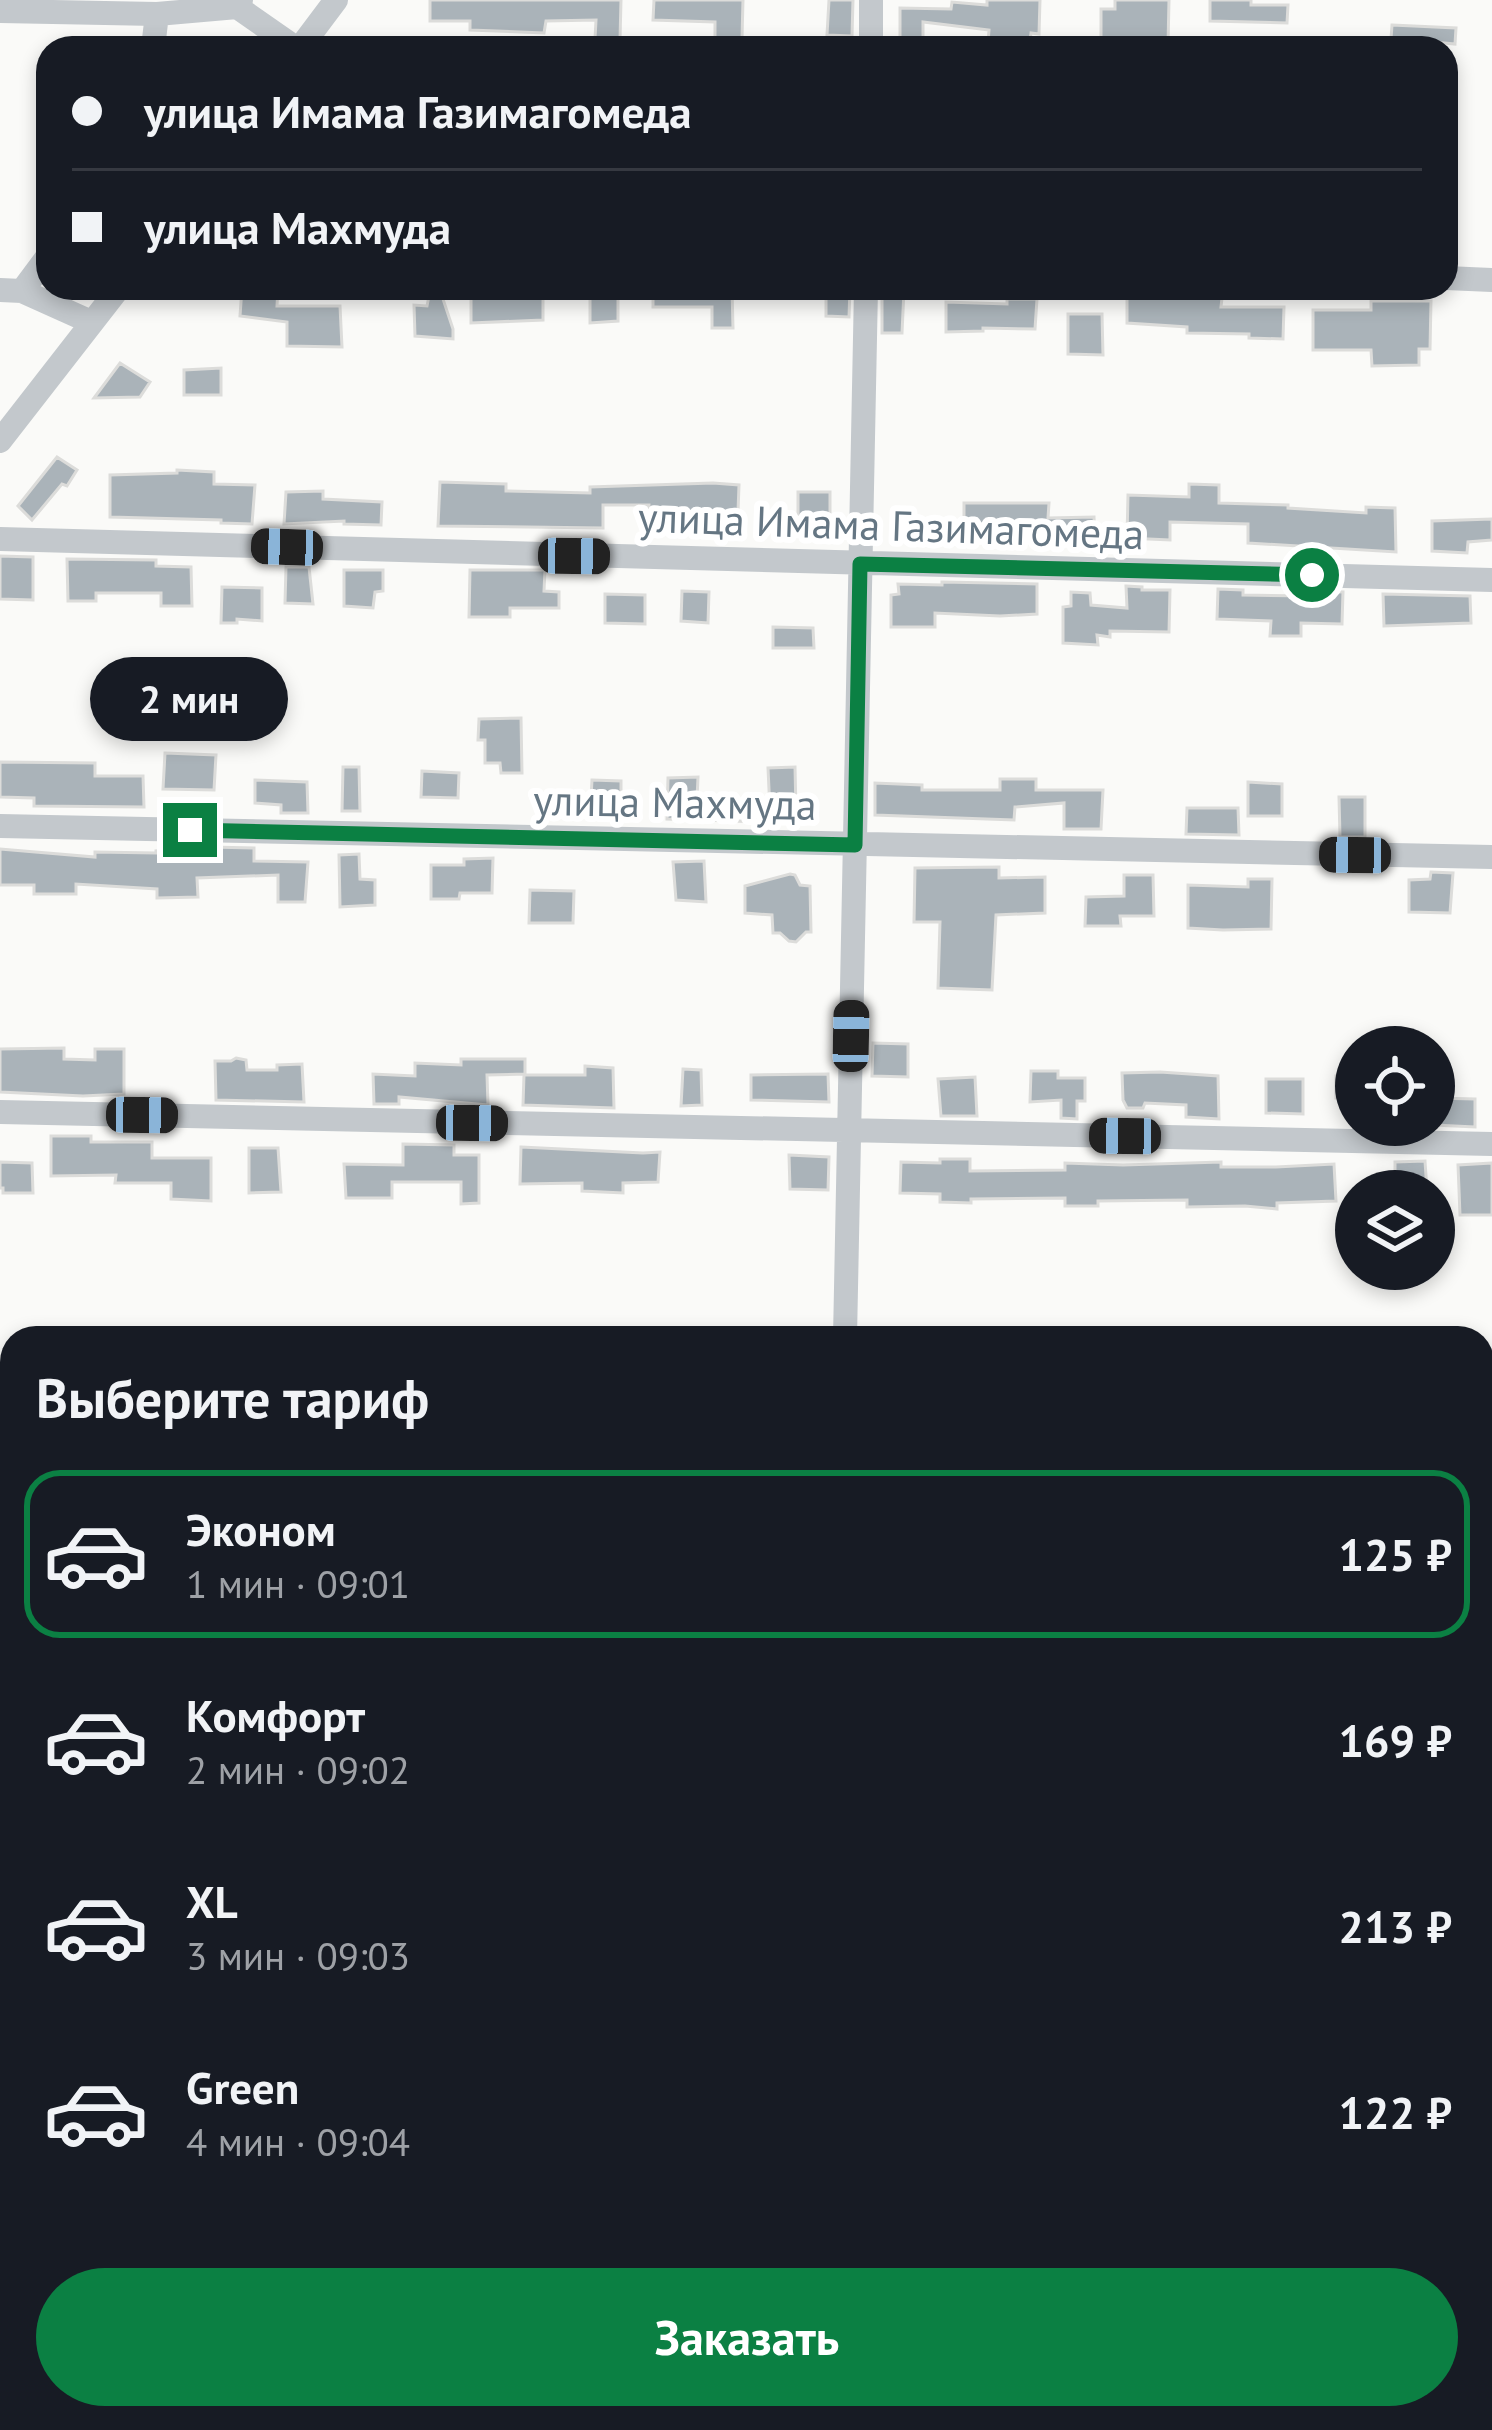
<!DOCTYPE html>
<html lang="ru">
<meta charset="utf-8">
<style>
body{margin:0;font-family:"PT Sans",sans-serif;background:#242831;color:#f1f3f6;height:100vh;display:flex;flex-direction:column;font-size:45px;white-space:nowrap}
*{box-sizing:border-box;margin:0}
p{font-size:39px;color:#9ea1a6}
.icon{flex:none;width:66px;height:66px;fill:none;stroke:currentColor;stroke-width:2;stroke-linecap:round;stroke-linejoin:round}
.map{position:relative;flex:1;overflow:hidden}
.details{position:absolute;left:0px;top:1326px;width:1494px;height:1104px;display:flex;flex-direction:column;background:#171b24;border-radius:36px 36px 0 0;box-shadow:0 6px 18px #0003}
.details>*{flex:none}
.top-card{position:absolute;left:36px;top:36px;width:1422px;height:264px;border-radius:36px;box-shadow:0 6px 18px #0003;display:grid;align-content:center;height:264px;padding:0 36px;background:#171b24}
.tools{position:absolute;left:1335px;top:1026px;display:grid;gap:24px}
.tools a{display:grid;place-items:center;width:120px;height:120px;border-radius:50%;background:#171b24;box-shadow:0 6px 18px #0003;font-size:60px}
.end{position:absolute;width:54px;height:54px;margin:-27px;border:15px solid #0b8043;background:#fff;box-shadow:0 0 0 6px #fff}
.from{border-radius:50%}
.bubble{position:absolute;height:84px;border-radius:42px;background:#171b24;box-shadow:0 6px 18px #0003;font-size:39px;font-weight:700;line-height:84px;text-align:center}
.car{position:absolute;width:36px;height:72px;margin:-36px -18px;border-radius:15px;box-shadow:0 0 9px 3px #0007;background:linear-gradient(#222 24%,#8ab4d8 0 40%,#222 0 76%,#8ab4d8 0 86%,#222 0)}
.top-card b{display:flex;align-items:center;gap:42px;height:114px;font-size:45px}
.top-card b+b{border-top:3px solid #363941}
.top-card i{width:30px;height:30px;background:#f1f3f6}
ul{padding:0;list-style:none}
li{display:flex;align-items:center;gap:36px;height:168px;margin:0 24px 18px;padding:0 12px;border:6px solid transparent;border-radius:36px}
li div{flex:1}
li b{display:block;font-size:45px}
li em{font-style:normal;font-weight:700}
li.selected{border-color:#0b8043}
li>.icon{width:108px;height:108px;stroke-width:1.5}
h2{padding:0 36px;font-size:54px;line-height:144px}
.button{display:flex;gap:24px;margin-top:auto;padding:24px 36px}
.button a{flex:1;height:138px;border-radius:72px;background:#0b8043;color:#fff;font-size:48px;font-weight:700;line-height:138px;text-align:center}
.map>svg:first-child{display:block}
.building{fill:#aab3b9;stroke:#dcdcda;stroke-width:3}
.lines{fill:none;stroke-linecap:round;stroke-linejoin:round}
.street{stroke:#c3c8cc;stroke-width:24}
.route{stroke:#0b8043;stroke-width:15}
.labels{text-anchor:middle;dominant-baseline:central;stroke-width:12;stroke-linejoin:round;paint-order:stroke}
.street-label{font-size:42px;fill:#657683;stroke:#fff}
</style>
<div class="map">
<svg width="1492" height="2430" viewBox="0 0 1492 2430">
<rect width="100%" height="100%" fill="#fafaf8"/>
<path class="building" d="M430,0H621L620,40L595,39L596,20L546,21L544,33L470,30V21H430Z
M654,0H743L742,38L715,40V22L653,20Z
M829,0H853L852,36L827,35Z
M987,0H1040L1039,34L1031,33L1030,40L1011,39V44L988,43L989,30L923,22V46L900,44V8L951,9L952,2L987,5Z
M1115,0H1169L1168,45H1139V39L1101,38V9H1115Z
M1210,0H1251V5H1288L1287,23L1210,21Z
M1392,25L1456,28L1455,44L1433,42V48H1396V40L1391,39Z
M242,288H278L277,306H340L342,347L287,346V322L240,316Z
M590,288H618V321L590,323Z
M653,288H732L733,328H712V307H653Z
M826,288H850L849,317L826,316Z
M882,289L904,290L902,333H882Z
M1127,291L1167,293V297L1222,298L1221,307H1284L1283,339L1249,338V334L1187,333V327L1127,323Z
M471,293H543V320L471,323Z
M429,296H442L453,329V339L415,336L414,305L427,306Z
M1007,299H1037L1035,329L983,328V331L946,332V302L1007,304Z
M1371,301H1431L1430,349H1419V365L1372,366L1371,350H1313V310H1371Z
M1068,314H1102L1103,355L1068,354Z
M120,363L150,382L140,397L94,398Z
M221,368V395H184V370Z
M57,457L77,470L67,486L62,484L32,520L18,506Z
M177,470L214,472V484L255,485L252,524L221,523V520L110,517V475L177,473Z
M440,482L506,484V491L590,493V487L713,483L739,485L737,539L710,537V524L649,522V505H603V528L438,526Z
M1189,484L1219,485V503L1288,505V508L1366,513V507L1395,508L1396,552L1248,543V524L1170,522V540L1127,538L1128,495L1189,497Z
M323,491V499L382,502L381,525L344,524V521L284,524L286,492Z
M798,492H830V533H798Z
M964,503H1049L1048,518L1094,517L1095,538L1008,539V536H964Z
M1492,519V540L1468,542L1467,553L1432,551V521Z
M0,556L33,557V600L0,599Z
M67,559L156,560V566L191,567L192,606H161V593H96V601H68Z
M286,567H309L313,604L285,603Z
M344,570H383V591L375,592L373,608L344,606Z
M470,570H545L544,591L559,592V608H510V617H469Z
M942,582L1037,584V614L1000,616L935,613V627H891V595L899,594L898,584L942,585Z
M1126,586L1142,587V590H1170L1169,632L1110,631V637L1097,635L1098,645L1063,643V607L1071,606V592L1090,593L1091,605L1127,608Z
M222,587L262,588V621L237,619V623H221Z
M1218,589L1243,590V595L1308,596V591L1343,592L1342,624L1301,623V636H1270L1271,621L1217,619Z
M682,591L709,592L708,623L681,621Z
M605,594L645,595V624L605,623Z
M1383,594L1470,596L1471,623L1384,626Z
M773,627L813,628L814,648H773Z
M521,718L522,773H501L500,763H485V740H478L479,719Z
M165,753L216,755L214,790L163,789Z
M0,762L95,763V776H143L144,807L34,806V798L0,797Z
M343,767H359L360,811H342Z
M795,767L796,811H770L768,768Z
M422,771L459,773L458,798L421,797Z
M698,777L697,799L766,802L767,822L667,819L668,778Z
M1000,779H1036V790H1103L1101,829H1064V803L1015,807L1014,820L875,815V783L922,785V790H1000Z
M255,780L307,782L308,813H281V805L255,803Z
M592,780L621,781V817L590,815Z
M1248,782L1282,784V816H1248Z
M1339,797H1365V837H1340Z
M1187,808H1238L1239,835L1186,834Z
M209,847L254,848V861L308,862L305,902H278V875L197,878L198,897L157,898V889L76,884V894H34V885H0V849L95,857V852L156,853V851Z
M359,854L360,879L375,880V905L340,907L339,855Z
M493,858L492,893H460L459,899H431V865H464V859Z
M704,861L706,902L676,900L673,862Z
M999,867V878L1045,877V913L996,915L992,990L938,988L940,922H914L915,868Z
M1431,872L1453,873L1450,913L1409,912V880L1430,879Z
M790,874L795,875L800,885L810,886L811,932H806L796,942L789,941L780,933H773L772,915L745,913V886Z
M1124,875H1153L1154,916H1120L1121,926H1085L1086,897L1124,896Z
M1248,879H1272L1271,929L1223,930L1188,928V885L1248,887Z
M530,890L574,891L573,923H529Z
M873,1043L908,1044V1077L872,1076Z
M64,1048V1059L95,1060V1049H124V1094L83,1096L0,1092V1049Z
M236,1058L246,1060L247,1070H277V1065L302,1064L304,1102L216,1100L215,1061H231Z
M461,1059H525V1074L487,1075L488,1105L399,1097V1104H374L373,1074L415,1076V1063L461,1065Z
M585,1066L613,1068L614,1108L523,1105L524,1075H585Z
M683,1069L701,1070L702,1105L681,1106Z
M1031,1071H1058V1078H1085V1101H1077V1119L1061,1118V1100L1030,1102Z
M1160,1072L1218,1076L1219,1119L1186,1117V1105L1145,1103L1143,1108H1127L1123,1100L1122,1073Z
M828,1074L829,1102L751,1100V1075Z
M1356,1075V1097L1336,1098V1076Z
M975,1077L977,1116H941L938,1079Z
M1266,1079H1303V1114L1266,1113Z
M1434,1098L1475,1099V1127L1434,1125Z
M51,1136H91V1142H152V1158H211V1201L171,1199V1183H115L116,1175L51,1176Z
M403,1144L454,1145V1155H479V1203L461,1204V1182H392V1198H346L344,1164L403,1165Z
M521,1147L643,1153L660,1152L658,1182L623,1183V1193L582,1191V1183L520,1184Z
M249,1148H278L281,1192L249,1193Z
M789,1155L829,1157L828,1190L790,1189Z
M940,1159H970V1171L1065,1170V1163L1123,1165L1221,1162V1167H1276L1334,1164L1336,1201L1277,1203V1209L1245,1206L1187,1207V1200L1098,1201V1206H1065V1198L971,1199V1203L940,1202V1194L900,1193L901,1162L940,1163Z
M1425,1161L1427,1191H1395V1162Z
M0,1162L32,1163L33,1193H3V1188H0Z
M1492,1163V1215H1460L1458,1165Z"/>
<g class="lines">
<path class="street" d="M237,7L296,48
M0,11L157,14
M153,48L157,14L237,7L241,0
M300,48L336,0
M871,48V0
M1446,278L1492,280
M0,290L22,291L91,322
M22,291L48,256
M0,441L119,288
M0,539L1492,580
M0,826L1492,857
M0,1112L1492,1144
M845,1338L866,288
M0,1397H12
M1482,1430H1492
M1482,1617H1492
M0,1733L12,1713"/>
</g>
<g class="lines">
<path class="route" d="M190,830L855,845L860,564L1312,575"/>
</g>
<g class="labels">
<g class="street-label">
<text transform="translate(891 525) rotate(2)">улица Имама Газимагомеда</text>
<text transform="translate(675 802) rotate(1)">улица Махмуда</text>
</g>
</g>
</svg>
<div class="tools">
<a><svg class="icon" aria-label="locate" viewBox="0 0 24 24"><circle cx="12" cy="12" r="6"/><path d="M12 2v4M12 18v4M2 12h4M18 12h4"/></svg></a>
<a><svg class="icon" aria-label="layers" viewBox="0 0 24 24"><path d="M12 4l9 5-9 5-9-5zM3 14l9 5 9-5"/></svg></a>
</div>
<i class="end from" style="left:1312px;top:575px"></i>
<i class="end" style="left:190px;top:830px"></i>
<div class="bubble" style="left:90px;top:657px;width:198px">2 мин</div>
<i class="car" style="left:287px;top:547px;rotate:272deg"></i>
<i class="car" style="left:574px;top:556px;rotate:91deg"></i>
<i class="car" style="left:1355px;top:855px;rotate:271deg"></i>
<i class="car" style="left:851px;top:1036px;rotate:1deg"></i>
<i class="car" style="left:142px;top:1115px;rotate:91deg"></i>
<i class="car" style="left:472px;top:1123px;rotate:91deg"></i>
<i class="car" style="left:1125px;top:1136px;rotate:271deg"></i>
<div class="top-card">
<b><i class="from"></i>улица Имама Газимагомеда</b>
<b><i></i>улица Махмуда</b>
</div>
<section class="details">
<h2>Выберите тариф</h2>
<ul>
<li class="selected"><svg class="icon" aria-label="car" viewBox="0 0 24 24"><path d="M5 17H2v-5l4-1 3-4h7l3 4 3 1v5h-3M9 17h6M6 11h13"/><circle cx="7" cy="17" r="2"/><circle cx="17" cy="17" r="2"/></svg><div><b>Эконом</b><p>1 мин · 09:01</p></div><em>125 ₽</em></li>
<li><svg class="icon" aria-label="car" viewBox="0 0 24 24"><path d="M5 17H2v-5l4-1 3-4h7l3 4 3 1v5h-3M9 17h6M6 11h13"/><circle cx="7" cy="17" r="2"/><circle cx="17" cy="17" r="2"/></svg><div><b>Комфорт</b><p>2 мин · 09:02</p></div><em>169 ₽</em></li>
<li><svg class="icon" aria-label="car" viewBox="0 0 24 24"><path d="M5 17H2v-5l4-1 3-4h7l3 4 3 1v5h-3M9 17h6M6 11h13"/><circle cx="7" cy="17" r="2"/><circle cx="17" cy="17" r="2"/></svg><div><b>XL</b><p>3 мин · 09:03</p></div><em>213 ₽</em></li>
<li><svg class="icon" aria-label="car" viewBox="0 0 24 24"><path d="M5 17H2v-5l4-1 3-4h7l3 4 3 1v5h-3M9 17h6M6 11h13"/><circle cx="7" cy="17" r="2"/><circle cx="17" cy="17" r="2"/></svg><div><b>Green</b><p>4 мин · 09:04</p></div><em>122 ₽</em></li>
</ul>
<div class="button"><a>Заказать</a></div>
</section>
</div>
